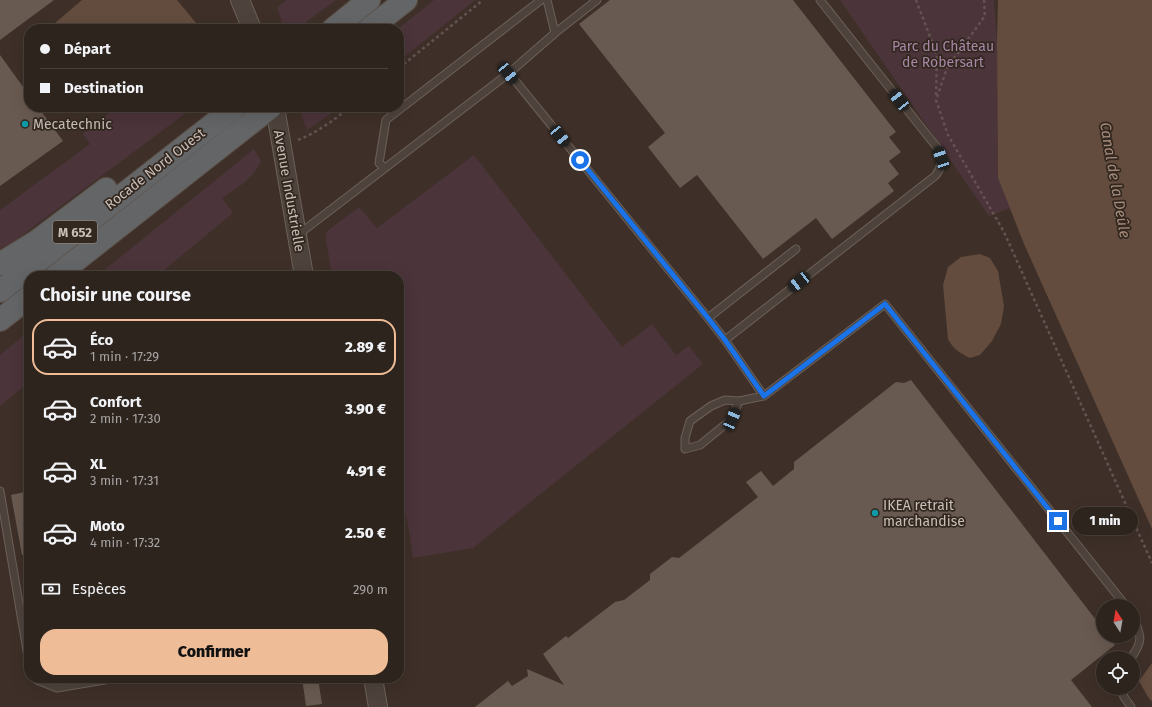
<!DOCTYPE html>
<html lang="fr">
<meta charset="utf-8">
<style>
body{margin:0;font-family:"Fira Sans",sans-serif;background:#362c27;color:#f1f3f6;height:100vh;display:flex;flex-direction:column;font-size:15px;white-space:nowrap}
*{box-sizing:border-box;margin:0}
p{font-size:13px;color:#a7a4a4}
.icon{flex:none;width:22px;height:22px;fill:none;stroke:currentColor;stroke-width:2;stroke-linecap:round;stroke-linejoin:round}
.map{position:relative;flex:1;overflow:hidden}
.panel{position:absolute;left:24px;top:271px;width:380px;height:412px;display:flex;flex-direction:column;background:#2e241e;border-radius:16px;box-shadow:0 4px 16px #0002,0 0 0 1px #49413c}
.panel>*{flex:none}
.banner{position:absolute;left:24px;top:24px;width:380px;height:88px;border-radius:16px;box-shadow:0 4px 16px #0002,0 0 0 1px #49413c;display:grid;align-content:center;height:88px;padding:0 16px;background:#2e241e}
.needle{width:26px;rotate:349deg}
.tools{position:absolute;left:1096px;top:599px;display:grid;gap:8px}
.tools a{display:grid;place-items:center;width:44px;height:44px;border-radius:50%;background:#2e241e;box-shadow:0 4px 16px #0002,0 0 0 1px #49413c;font-size:20px}
.end{position:absolute;width:18px;height:18px;margin:-9px;border:5px solid #1a73e8;background:#fff;box-shadow:0 0 0 2px #fff}
.from{border-radius:50%}
.bubble{position:absolute;height:28px;border-radius:14px;background:#2e241e;box-shadow:0 4px 16px #0002,0 0 0 1px #49413c;font-size:13px;font-weight:800;line-height:28px;text-align:center}
.car{position:absolute;width:12px;height:24px;margin:-12px -6px;border-radius:5px;box-shadow:0 0 3px 1px #0007;background:linear-gradient(#222 24%,#8ab4d8 0 40%,#222 0 76%,#8ab4d8 0 86%,#222 0)}
.banner b{display:flex;align-items:center;gap:14px;height:38px;font-size:15px}
.banner b+b{border-top:1px solid #49413c}
.banner i{width:10px;height:10px;background:#f1f3f6}
ul{padding:0;list-style:none}
li{display:flex;align-items:center;gap:12px;height:56px;margin:0 8px 6px;padding:0 8px;border:2px solid transparent;border-radius:16px}
li div{flex:1}
li b{display:block;font-size:15px}
li em{font-style:normal;font-weight:800}
li.selected{border-color:#eebc97}
li>.icon{width:36px;height:36px;stroke-width:1.5}
h2{padding:0 16px;font-size:18px;line-height:48px}
.pay{display:flex;align-items:center;gap:10px;height:44px;padding:0 16px;font-size:15px}
.pay p{margin-inline-start:auto}
.button{display:flex;gap:8px;margin-top:auto;padding:8px 16px}
.button a{flex:1;height:46px;border-radius:16px;background:#eebc97;color:#111;font-size:16px;font-weight:800;line-height:46px;text-align:center}
.map>svg:first-child{display:block}
.green{fill:#4b343a}
.water{fill:#634c3e}
.building{fill:#695a51}
.lines{fill:none;stroke-linecap:round;stroke-linejoin:round}
.service-casing{stroke:#6c6159;stroke-width:9}
.tertiary-casing{stroke:#6c6159;stroke-width:20}
.trunk-casing{stroke:#594e46;stroke-width:24}
.path{stroke:#655253;stroke-width:2.5;stroke-dasharray:3 3;stroke-linecap:butt}
.service{stroke:#4e433c;stroke-width:7}
.tertiary{stroke:#4e433c;stroke-width:18}
.trunk{stroke:#646566;stroke-width:22}
.route{stroke:#1a73e8;stroke-width:5}
.culture-dot{fill:#0f9aa8;stroke:#332820;stroke-width:1.5}
.labels{text-anchor:middle;dominant-baseline:central;stroke-width:3.5;stroke-linejoin:round;paint-order:stroke}
.shield{fill:#332820;stroke:#9c928a;stroke-width:1}
.shield-label{font-size:13px;font-weight:bold;fill:#c9bfb8}
.park-label{font-size:14px;fill:#a786a6;stroke:#332820}
.poi-label{font-size:14px;fill:#c9bfb8;stroke:#332820;text-anchor:start}
.street-label{font-size:14px;fill:#c9bfb8;stroke:#332820}
.water-label{font-size:15px;font-style:italic;fill:#a98d7c;stroke:#332820}
</style>
<div class="map">
<svg width="1152" height="707" viewBox="0 0 1152 707">
<rect width="100%" height="100%" fill="#3e3028"/>
<path class="green" d="M287,0H336L297,29H284L277,7Z
M434,0H475L399,61V29H398Z
M840,0H994L997,43L998,178L1010,208L989,216Z
M117,107H194L17,239L0,249V210L90,144L83,134Z
M301,107H341L307,130L299,109Z
M254,149L261,161C252,180 238,187 222,198L233,213L157,276H97Z
M474,155L622,347L652,324L676,355L689,346L703,364L473,548L413,558C411,546 407,505 399,499V276H332L326,240L327,231L359,207L377,228Z
M29,331V382L0,406V355Z"/>
<path class="water" d="M82,0H177L197,24L192,29H48Z
M998,0H1152V529L1024,244L998,178L997,43Z
M980,254L990,258L998,271L1004,306L1001,324L992,341L980,355L970,358C960,353 953,349 948,339L943,285L948,267L961,257Z
M1152,663V702L1148,697L1139,681Z"/>
<path class="building" d="M0,0H54L0,40Z
M610,0H793L896,132L889,137L901,152L889,161L899,174L888,183L894,191L832,239L816,218L763,259L697,175L680,188L648,147L665,133L579,24Z
M0,55L29,95V107H38L63,141L0,186Z
M911,380L1103,629V636H1108L1115,645L1071,680L1092,707H475L508,681L512,686L528,676L527,669L564,685L543,654L566,636L568,638L615,602L624,600L650,580V574L672,557L679,558L758,497L746,482L761,471L773,486L794,469V462L896,382L904,383Z
M29,491V554L22,555L11,495Z
M302,678H318L322,704L306,706Z"/>
<g class="lines">
<defs>
<path id="service" d="M555,33L597,0
M509,73L555,33L547,0
M385,168L379,163L386,120L541,0
M299,234L509,73L708,318L725,340L764,396L885,304L1126,606
M708,318L796,249
M725,340L935,176C942,168 942,161 939,150L820,0
M739,401L732,419L700,445L685,449V438L690,421L711,406L725,400L739,401L764,396
M0,491L29,663
M1131,658C1144,640 1141,636 1133,616
M36,678L37,680L57,688L116,678
M1121,688L1124,697L1131,707"/>
<path id="tertiary" d="M240,0L252,29
M275,107L304,276
M373,678L378,707"/>
<path id="trunk" d="M333,29L369,0
M369,29L406,0
M0,264L37,241L106,189
M56,276L271,107
M0,291L235,107
M0,320L29,297"/>
</defs>
<use href="#service" class="service-casing"/>
<use href="#tertiary" class="tertiary-casing"/>
<use href="#trunk" class="trunk-casing"/>
<path class="path" d="M916,0L937,55L936,97
M984,0L985,16L947,68L936,100L948,135L1004,232L1152,563
M399,68L483,0
M298,140C318,132 334,120 350,107"/>
<use href="#service" class="service"/>
<use href="#tertiary" class="tertiary"/>
<use href="#trunk" class="trunk"/>
</g>
<g class="lines">
<path class="route" d="M580,160L708,318L725,340L764,396L885,304L1058,521"/>
</g>
<g class="culture-dot">
<circle cx="25" cy="124" r="4"/>
<circle cx="875" cy="513" r="4"/>
</g>
<g class="labels">
<rect class="shield" x="53" y="221" width="44" height="22" rx="3"/>
<g class="shield-label">
<text x="75" y="232">M 652</text>
</g>
<g class="park-label">
<text x="943" y="46">Parc du Château<tspan x="943" dy="16">de Robersart</tspan></text>
</g>
<g class="poi-label">
<text x="33" y="124">Mecatechnic</text>
<text x="883" y="505">IKEA retrait<tspan x="883" dy="16">marchandise</tspan></text>
</g>
<g class="street-label">
<text transform="translate(155 169) rotate(-38)">Rocade Nord Ouest</text>
<text transform="translate(289 191) rotate(80)">Avenue Industrielle</text>
</g>
<g class="water-label">
<text transform="translate(1115 180) rotate(80)">Canal de la Deûle</text>
</g>
</g>
</svg>
<div class="tools">
<a><svg class="needle" viewBox="-14 -14 28 28"><path d="M0-13l5 13h-10z" fill="#e53935"/><path d="M0 13l5-13h-10z" fill="#a7a4a4"/></svg></a>
<a><svg class="icon" aria-label="locate" viewBox="0 0 24 24"><circle cx="12" cy="12" r="6"/><path d="M12 2v4M12 18v4M2 12h4M18 12h4"/></svg></a>
</div>
<i class="end from" style="left:580px;top:160px"></i>
<i class="end" style="left:1058px;top:521px"></i>
<div class="bubble" style="left:1072px;top:507px;width:66px">1 min</div>
<i class="car" style="left:508px;top:73px;rotate:141deg"></i>
<i class="car" style="left:899px;top:100px;rotate:322deg"></i>
<i class="car" style="left:560px;top:136px;rotate:141deg"></i>
<i class="car" style="left:941px;top:158px;rotate:342deg"></i>
<i class="car" style="left:799px;top:282px;rotate:232deg"></i>
<i class="car" style="left:732px;top:419px;rotate:23deg"></i>
<div class="banner">
<b><i class="from"></i>Départ</b>
<b><i></i>Destination</b>
</div>
<section class="panel">
<h2>Choisir une course</h2>
<ul>
<li class="selected"><svg class="icon" aria-label="car" viewBox="0 0 24 24"><path d="M5 17H2v-5l4-1 3-4h7l3 4 3 1v5h-3M9 17h6M6 11h13"/><circle cx="7" cy="17" r="2"/><circle cx="17" cy="17" r="2"/></svg><div><b>Éco</b><p>1 min · 17:29</p></div><em>2.89 €</em></li>
<li><svg class="icon" aria-label="car" viewBox="0 0 24 24"><path d="M5 17H2v-5l4-1 3-4h7l3 4 3 1v5h-3M9 17h6M6 11h13"/><circle cx="7" cy="17" r="2"/><circle cx="17" cy="17" r="2"/></svg><div><b>Confort</b><p>2 min · 17:30</p></div><em>3.90 €</em></li>
<li><svg class="icon" aria-label="car" viewBox="0 0 24 24"><path d="M5 17H2v-5l4-1 3-4h7l3 4 3 1v5h-3M9 17h6M6 11h13"/><circle cx="7" cy="17" r="2"/><circle cx="17" cy="17" r="2"/></svg><div><b>XL</b><p>3 min · 17:31</p></div><em>4.91 €</em></li>
<li><svg class="icon" aria-label="car" viewBox="0 0 24 24"><path d="M5 17H2v-5l4-1 3-4h7l3 4 3 1v5h-3M9 17h6M6 11h13"/><circle cx="7" cy="17" r="2"/><circle cx="17" cy="17" r="2"/></svg><div><b>Moto</b><p>4 min · 17:32</p></div><em>2.50 €</em></li>
</ul>
<div class="pay"><svg class="icon" aria-label="cash" viewBox="0 0 24 24"><path d="M3 7h18v10H3z"/><circle cx="12" cy="12" r="2"/></svg>Espèces<p>290 m</p></div>
<div class="button"><a>Confirmer</a></div>
</section>
</div>
